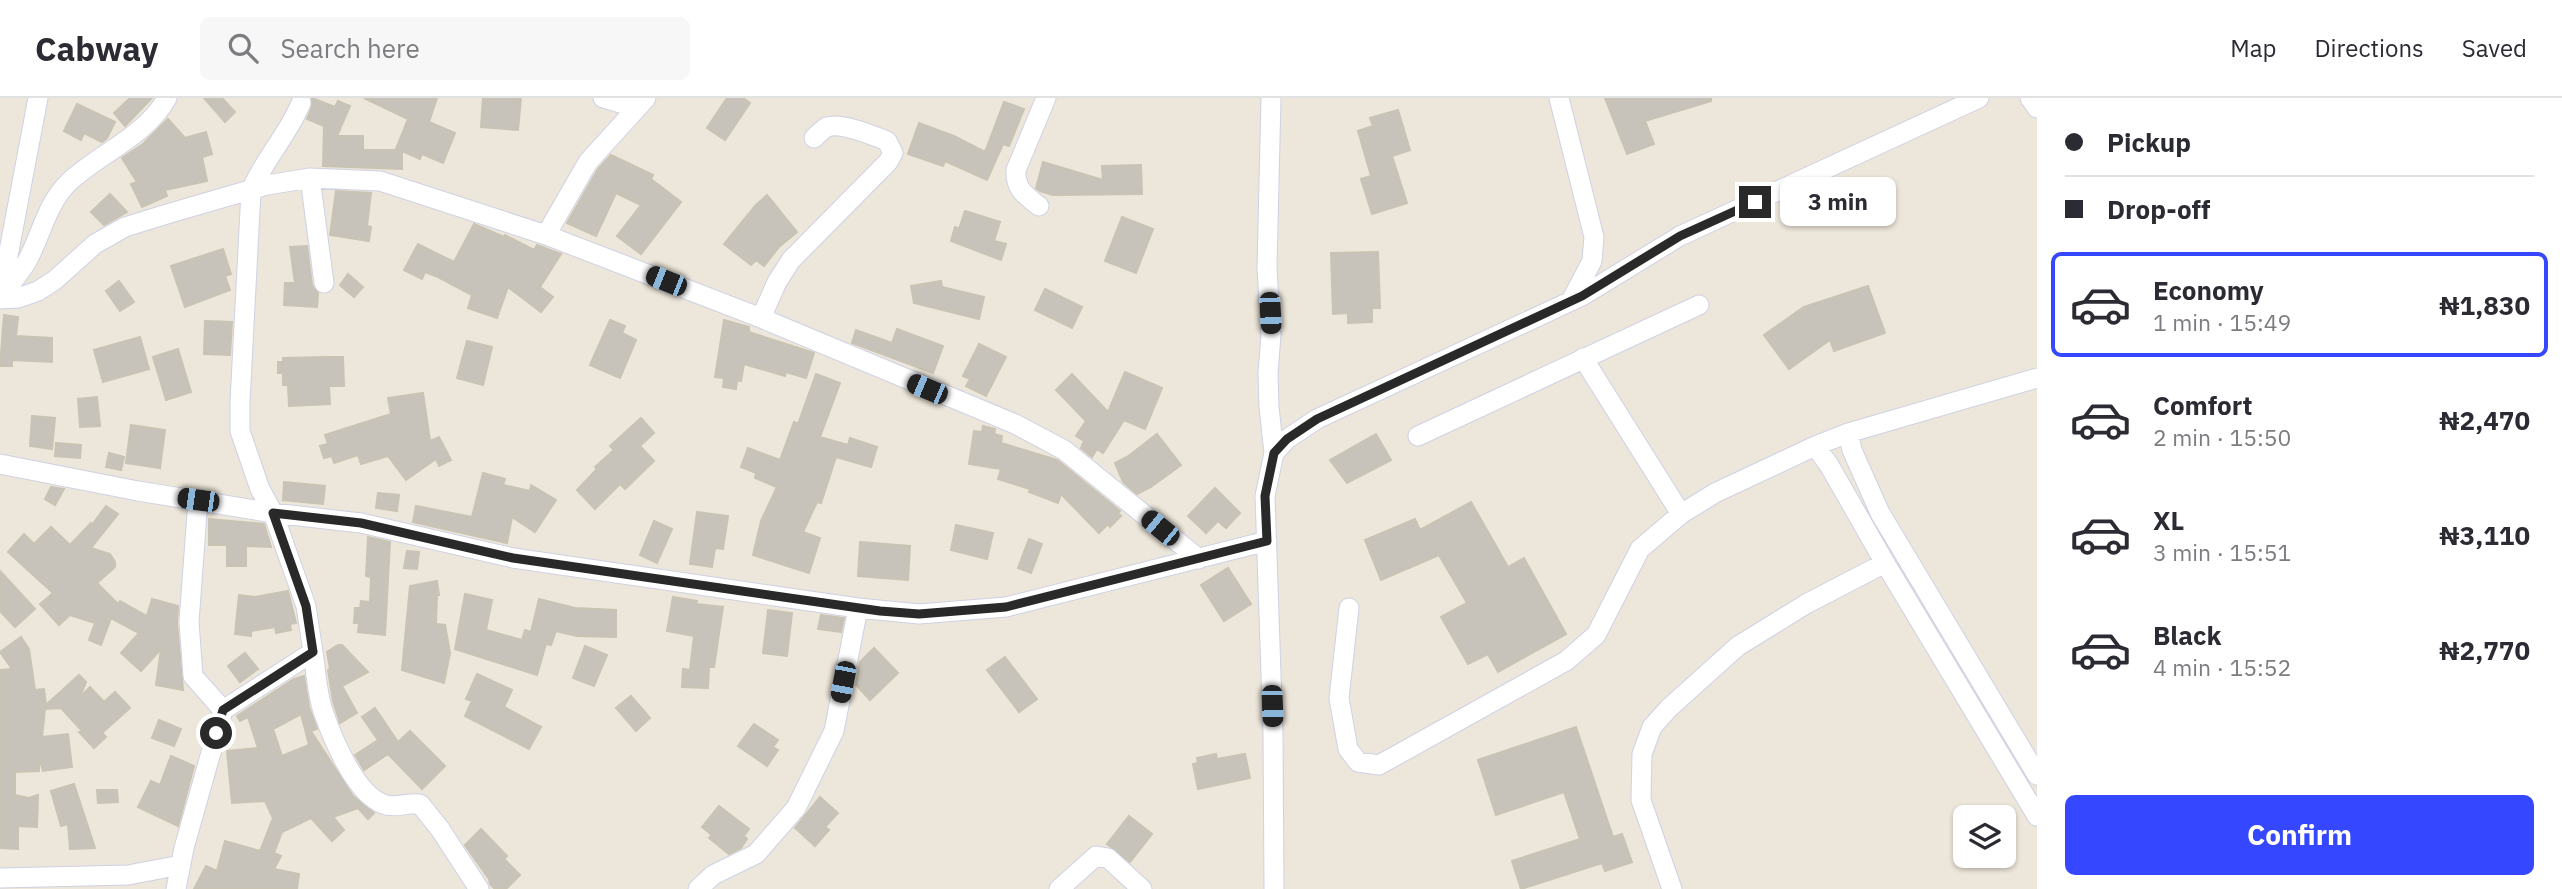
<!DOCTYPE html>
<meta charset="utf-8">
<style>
body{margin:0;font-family:"IBM Plex Sans",sans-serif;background:#f7f7f7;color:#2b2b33;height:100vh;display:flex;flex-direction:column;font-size:26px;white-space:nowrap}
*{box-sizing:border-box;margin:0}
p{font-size:23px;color:#7c7c81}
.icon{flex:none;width:38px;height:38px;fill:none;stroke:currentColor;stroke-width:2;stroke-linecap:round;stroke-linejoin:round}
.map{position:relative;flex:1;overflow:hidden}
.panel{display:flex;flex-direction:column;background:#fff;width:525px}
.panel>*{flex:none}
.banner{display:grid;align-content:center;height:154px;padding:0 28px;background:#fff}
.fabs{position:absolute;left:1953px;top:707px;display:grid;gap:14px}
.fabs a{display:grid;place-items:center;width:63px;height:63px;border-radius:10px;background:#fff;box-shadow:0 2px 5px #0004;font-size:35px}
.end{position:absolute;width:32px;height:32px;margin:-16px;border:9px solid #292929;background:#fff;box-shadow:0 0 0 4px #fff}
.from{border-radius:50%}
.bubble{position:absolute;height:49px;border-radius:10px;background:#fff;box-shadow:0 2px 5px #0004;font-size:23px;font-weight:700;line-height:49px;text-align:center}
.car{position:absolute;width:21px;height:42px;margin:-21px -10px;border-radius:9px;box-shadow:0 0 5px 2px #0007;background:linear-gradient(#222 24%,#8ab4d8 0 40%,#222 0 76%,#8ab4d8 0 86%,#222 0)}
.banner b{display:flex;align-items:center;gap:24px;height:66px;font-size:26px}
.banner b+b{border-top:2px solid #e1e1e2}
.banner i{width:18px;height:18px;background:#2b2b33}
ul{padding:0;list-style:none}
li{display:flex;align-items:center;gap:21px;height:105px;margin:0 14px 10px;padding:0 14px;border:4px solid transparent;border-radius:10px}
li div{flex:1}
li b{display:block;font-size:26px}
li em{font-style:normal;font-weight:700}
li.selected{border-color:#3547ff}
li>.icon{width:63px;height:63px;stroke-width:1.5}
.cta{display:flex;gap:14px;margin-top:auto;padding:14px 28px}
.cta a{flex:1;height:80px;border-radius:10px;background:#3547ff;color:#fff;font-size:28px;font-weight:700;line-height:80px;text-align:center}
header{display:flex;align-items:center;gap:42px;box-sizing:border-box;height:98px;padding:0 35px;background:#fff;border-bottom:2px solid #e1e1e2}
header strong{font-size:33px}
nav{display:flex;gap:38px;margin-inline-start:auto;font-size:24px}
.search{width:490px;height:63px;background:#f7f7f7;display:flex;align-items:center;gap:18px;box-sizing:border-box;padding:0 24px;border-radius:10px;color:#7c7c81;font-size:26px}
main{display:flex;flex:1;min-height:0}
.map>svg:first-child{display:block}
.building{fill:#c8c3ba;stroke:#c8c3b3;stroke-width:2;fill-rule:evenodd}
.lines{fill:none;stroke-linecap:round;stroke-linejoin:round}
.minor-casing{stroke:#cfd1e4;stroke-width:21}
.minor{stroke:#fff;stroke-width:19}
.route{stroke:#292929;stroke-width:9}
</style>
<header>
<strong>Cabway</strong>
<div class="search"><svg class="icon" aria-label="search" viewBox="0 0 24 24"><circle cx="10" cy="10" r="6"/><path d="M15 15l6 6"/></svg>Search here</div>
<nav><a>Map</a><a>Directions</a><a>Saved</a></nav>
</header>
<main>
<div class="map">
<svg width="2037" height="791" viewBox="0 0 2037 791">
<rect width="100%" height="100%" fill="#ede6da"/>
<path class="building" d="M130,0H152L125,28L114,15Z
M204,0H222L235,14L225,24Z
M312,0L335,9L338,3L350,8L337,38H363V52H399L396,51L408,21L364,0H437L429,24L455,35L443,65L422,56L420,61L402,53V71L323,68L324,28L307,21L312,9Z
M483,0H521L518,32L481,29Z
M727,0H743L750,5L725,42L707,30Z
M1605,0H1711V3L1645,23L1654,46L1627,56Z
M1004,4L1024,11L1009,48L1003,46L987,82L945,63L943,68L908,56L919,25L954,38L985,54Z
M77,6L115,24L107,40L102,44L84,35L81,42L64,33Z
M1398,12L1410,52L1392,58L1407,105L1372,116L1361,81L1371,78L1358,33L1373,28L1370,20Z
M168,21L185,40L206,34L212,56L202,59L207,83L165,92L167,98L142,109L131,86L137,84L122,60L143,46Z
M611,57L653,77L651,81L681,104L641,156L617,138L641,107L616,95L596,138L567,125L598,71Z
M1043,64L1103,82L1102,68L1141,67L1142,96L1053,97L1040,93L1036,90Z
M336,93L371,95L367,128L371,129L369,143L330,137Z
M110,96L127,114L104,127L91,114Z
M767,97L797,134L779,149L764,168L756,162L751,167L724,146L755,108Z
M965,113L1000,124L994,143L1006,146L1001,162L951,143L955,129L959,131Z
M1122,119L1153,131L1136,175L1105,163Z
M474,126L504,139L505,137L534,152L537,147L561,156L540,189L553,199L541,214L508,189L497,220L468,210L472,197L438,179L425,174L422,181L404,172L418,146L454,164Z
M307,148L312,187L318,195L317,209L284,207L285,185H295L290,149Z
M223,151L231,176L225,178L230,192L185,209L171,168Z
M1378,154L1380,210H1372V224L1348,225V215L1333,216L1331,155Z
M348,176L363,189L354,199L340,187Z
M119,183L134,204L120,213L106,193Z
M941,183L942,189L984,199L979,221L914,205L911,188Z
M1868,188L1885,235L1834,253L1830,242L1789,271L1764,237L1804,209Z
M1045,191L1082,209L1072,230L1035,212Z
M4,217L18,219L16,238L52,240V264L12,262V268H0Z
M610,222L625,228L622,235L636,242L620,280L590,267Z
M724,222L749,229V234L814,255L806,280L786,274L785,278L744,266L741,283L737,282L736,291L723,289L724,280L715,279Z
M205,223L232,224L230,257L204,256Z
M897,231L943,248L933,275L852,245L856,232L892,245Z
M140,239L149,271L103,284L94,252Z
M467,243L492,249L483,287L457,280Z
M979,246L1006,259L986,298L966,288L970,281L963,278Z
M178,251L191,294L166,302L153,259Z
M327,259H343L344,288H329L330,306L289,308L288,287H283V275H278V264H283V260Z
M1125,274L1162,290L1145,331L1124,322L1103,355L1097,351L1092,359L1081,350L1084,343L1076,338L1086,323L1056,292L1072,276L1108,314Z
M816,276L840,285L820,339L848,347L850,340L877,349L871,369L836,359L821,405L817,404L803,434L820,440L809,475L753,457L761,423L777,389L755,380L756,375L741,369L748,350L780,362L794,324L798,326Z
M423,295L430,343L439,339L451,362L439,368L436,361L406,382L388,358L361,366L358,357L334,365L332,358L324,360L320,348L328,346L325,337L391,316L388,300Z
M97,299L100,328L80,329L78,301Z
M32,318L55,320L52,351L30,348Z
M641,320L654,335L640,348L654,363L625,391L620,386L595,411L577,392L597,371L595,369L614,352L610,348Z
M131,327L165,332L160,370L126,365Z
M983,328L995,331L994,336L1002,338L1001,345L1057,362L1120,413L1118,415L1121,418L1110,429L1108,426L1099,435L1061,396L1058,405L1029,394L1030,391L998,381L1001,371L969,366L974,333L982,334Z
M1157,336L1181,367L1151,389L1137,396L1123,384L1115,365L1127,359Z
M1376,336L1391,362L1347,385L1330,362Z
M56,345L81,347L80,360L55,358Z
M109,355L124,359L121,372L106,369Z
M483,375L505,381L503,387L530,393L531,387L556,402L535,434L512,419L507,445L413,424L416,408L472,419Z
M284,384L325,388L323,406L283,402Z
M51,389L64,391L55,407L45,401Z
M1215,390L1240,415L1226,430L1218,423L1206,435L1188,418Z
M378,395L399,397L397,413L376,410Z
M1471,404L1508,469L1524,460L1566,536L1498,574L1488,556L1468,566L1441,519L1467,505L1439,457L1381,482L1365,442L1415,421L1420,432Z
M106,408L118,416L91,450L110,456L115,464V469L97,485L118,506L120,503L147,518L152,501L178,508L177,525L183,592L156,587L161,551L141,573L121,555L139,535L111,520L101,547L89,542L95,525L70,517L59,527L40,506L53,495L8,454L24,436L34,446L51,429L70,447L91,425L92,427Z
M697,414L728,418L723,451L715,450L712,469L690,466Z
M209,421L264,426L271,449L246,448V468H227V447H209Z
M654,423L672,431L657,465L640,457Z
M956,427L993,435L987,461L951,452Z
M368,439L390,444L385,537L358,534L359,525H354L355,510H360L361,503L370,504L371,479L366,478Z
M1029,441L1042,446L1031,475L1018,470Z
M860,444L910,448L908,482L858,478Z
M407,453L419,454L417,471L404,470Z
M1228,470L1251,506L1224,523L1201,487Z
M0,473L35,511L15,529L0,513Z
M437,483L439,497H437L436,526L445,527L450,555L444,585L402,572L410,488Z
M288,493L296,525L290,526L291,532L276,535L275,529L251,533V538L235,536L239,497L255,499Z
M465,496L492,502L486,532L522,542L525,532L531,534L539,501L575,510L616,512V539L577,538L556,533L551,547L546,546L537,577L455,551Z
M673,499L697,503L696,506L723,509L714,569H709L708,590L682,589L683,571L690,572L694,538L667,533Z
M768,512L792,515L787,558L763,555Z
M821,517L844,520L841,534L818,531Z
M21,539L29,551L35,592L44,591L46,607L79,577L86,584L80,599L90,589L104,604L115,594L130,610L102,635L106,639L94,650L79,634H83L61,610L45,611L42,639L68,636L72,669L43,673L39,660V673L15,674V697L29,700L38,697L37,729L18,728V751L0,750V572L12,571L0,554Z
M338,547H342L368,574L342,588L357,615L340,625L333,603L328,572L330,571L327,554Z
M585,548L607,557L594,588L573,580Z
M874,550L898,575L870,602L856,587L860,564Z
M245,555L258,571L240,584L228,568Z
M1005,559L1037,601L1019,614L987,572Z
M477,576L512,592L504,609L541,629L529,651L465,618L472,603L466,601Z
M304,578L309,609L317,631L311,633L353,698L374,715L368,721L358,710L333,719L344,732L332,743L311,720L282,734L274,755L281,758L274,771L299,776L297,791H194L206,768L217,773L225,743L260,753L273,720L265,703L232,705L227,653L258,650L248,619L240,623L237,618L294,581ZM301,616L309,647L282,658L273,631Z
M631,598L650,620L636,633L616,610Z
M375,610L398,644L410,633L445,668L422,691L388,656L364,672L357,660L355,657L378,642L362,619Z
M159,622L181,631L174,648L152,640Z
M754,626L778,642L773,649L778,652L767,668L738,648Z
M1576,629L1613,739L1622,736L1632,764L1605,773L1602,765L1521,791L1512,763L1580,741L1564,694L1496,717L1478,662Z
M1216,656L1217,661L1245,656L1250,680L1198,691L1193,666L1198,665L1197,660Z
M171,658L194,668L178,728L138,709L151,683L160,687Z
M74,686L95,750L70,751L68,726L61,728L51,693Z
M97,692H117L118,704L98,705Z
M820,699L838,715L825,729L829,732L815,748L795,730Z
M719,708L749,731L744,738L747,741L741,750L729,756L709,740L712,737L702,729Z
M1129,718L1152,736L1130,764L1107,746Z
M481,731L507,758L504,761L520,777L506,791H495L490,786L489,781L465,747Z"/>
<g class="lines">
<defs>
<path id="minor" d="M603,0L637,10
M1271,0L1267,170L1271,237L1268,275L1269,309L1274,355
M1559,0L1594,139L1592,163L1571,203
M2030,0L2037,10
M310,80L324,185
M1039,108C1025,97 1015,91 1016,72L1046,0
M546,137L588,64L646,0
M1,195L38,0
M0,200C9,188 18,177 26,165C41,139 46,106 69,84C99,56 147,37 167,0
M0,201L18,200L38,193L55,182L95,146L125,129L167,116L267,87L310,80L380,83L546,137L761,220L1015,326L1064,352L1199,461
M761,220L777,184L791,162L888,64L893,55L887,43C874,38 841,24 827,29C823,31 817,37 814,40
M1583,260L1681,416
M1848,335L1852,352L1880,415L2037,677
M1418,338L1699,207
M1815,348L1829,367L1885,465L2037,718
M0,366L138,393L273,415L361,425L513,460L858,510L919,516L1006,509L1267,443
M198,402L189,524L193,578L223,612
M1349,510L1339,600L1348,651L1358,664L1379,667L1566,563L1596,537L1640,451L1681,416L1715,395L1815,348L1848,335L2037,280
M313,554C316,573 317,595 323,613C332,639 355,696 383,706C395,711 408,704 420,706L440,731L479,791
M0,780L128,777L181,767
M176,791L184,750L223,612L313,554L306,508L273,415L260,391L240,333V304L251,93C264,61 288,37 301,5
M698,791L713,777L756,756L796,710L834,633L858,510
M1059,791L1096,758L1108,760L1142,791
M1274,791L1273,635L1265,398L1274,355L1287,341L1317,321L1582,198L1680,138L1979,0
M1672,791L1641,702L1642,656L1652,629L1669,610L1738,548L1806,506L1885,465"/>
</defs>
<use href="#minor" class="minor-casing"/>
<use href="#minor" class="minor"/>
</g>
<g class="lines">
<path class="route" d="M216,635L223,612L313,554L306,508L273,415L361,425L513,460L880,513L919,516L1006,509L1267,443L1265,398L1274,355L1287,341L1317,321L1582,198L1680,138L1755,104"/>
</g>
</svg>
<div class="fabs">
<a><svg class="icon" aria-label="layers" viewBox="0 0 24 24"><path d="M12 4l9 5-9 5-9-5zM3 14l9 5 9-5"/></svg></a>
</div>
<i class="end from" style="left:216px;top:635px"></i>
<i class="end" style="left:1755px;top:104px"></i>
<div class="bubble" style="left:1780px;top:79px;width:116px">3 min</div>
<i class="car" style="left:666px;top:183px;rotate:292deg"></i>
<i class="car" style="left:1270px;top:215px;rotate:177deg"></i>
<i class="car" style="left:927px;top:291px;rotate:293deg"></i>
<i class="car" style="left:198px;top:402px;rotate:278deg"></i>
<i class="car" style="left:1160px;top:430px;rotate:309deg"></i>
<i class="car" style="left:843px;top:584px;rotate:191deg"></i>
<i class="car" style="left:1272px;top:608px;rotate:178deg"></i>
</div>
<section class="panel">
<div class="banner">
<b><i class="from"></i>Pickup</b>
<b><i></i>Drop-off</b>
</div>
<ul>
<li class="selected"><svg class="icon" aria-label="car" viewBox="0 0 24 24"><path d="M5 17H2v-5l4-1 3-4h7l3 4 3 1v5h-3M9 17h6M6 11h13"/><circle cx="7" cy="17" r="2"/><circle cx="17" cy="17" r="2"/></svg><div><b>Economy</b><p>1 min · 15:49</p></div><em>₦1,830</em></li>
<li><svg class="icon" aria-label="car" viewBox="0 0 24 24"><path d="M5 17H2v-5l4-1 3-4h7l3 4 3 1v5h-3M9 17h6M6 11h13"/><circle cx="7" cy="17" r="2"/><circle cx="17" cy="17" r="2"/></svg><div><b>Comfort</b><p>2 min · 15:50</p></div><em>₦2,470</em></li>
<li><svg class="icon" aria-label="car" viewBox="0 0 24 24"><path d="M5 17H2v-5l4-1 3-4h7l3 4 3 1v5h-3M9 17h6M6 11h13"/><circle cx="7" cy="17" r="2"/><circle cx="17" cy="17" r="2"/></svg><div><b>XL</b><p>3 min · 15:51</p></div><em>₦3,110</em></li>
<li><svg class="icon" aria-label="car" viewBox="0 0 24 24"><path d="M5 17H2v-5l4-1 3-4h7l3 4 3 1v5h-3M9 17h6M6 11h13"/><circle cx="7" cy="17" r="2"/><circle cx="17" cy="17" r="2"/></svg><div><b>Black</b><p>4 min · 15:52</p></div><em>₦2,770</em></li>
</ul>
<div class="cta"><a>Confirm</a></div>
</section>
</main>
